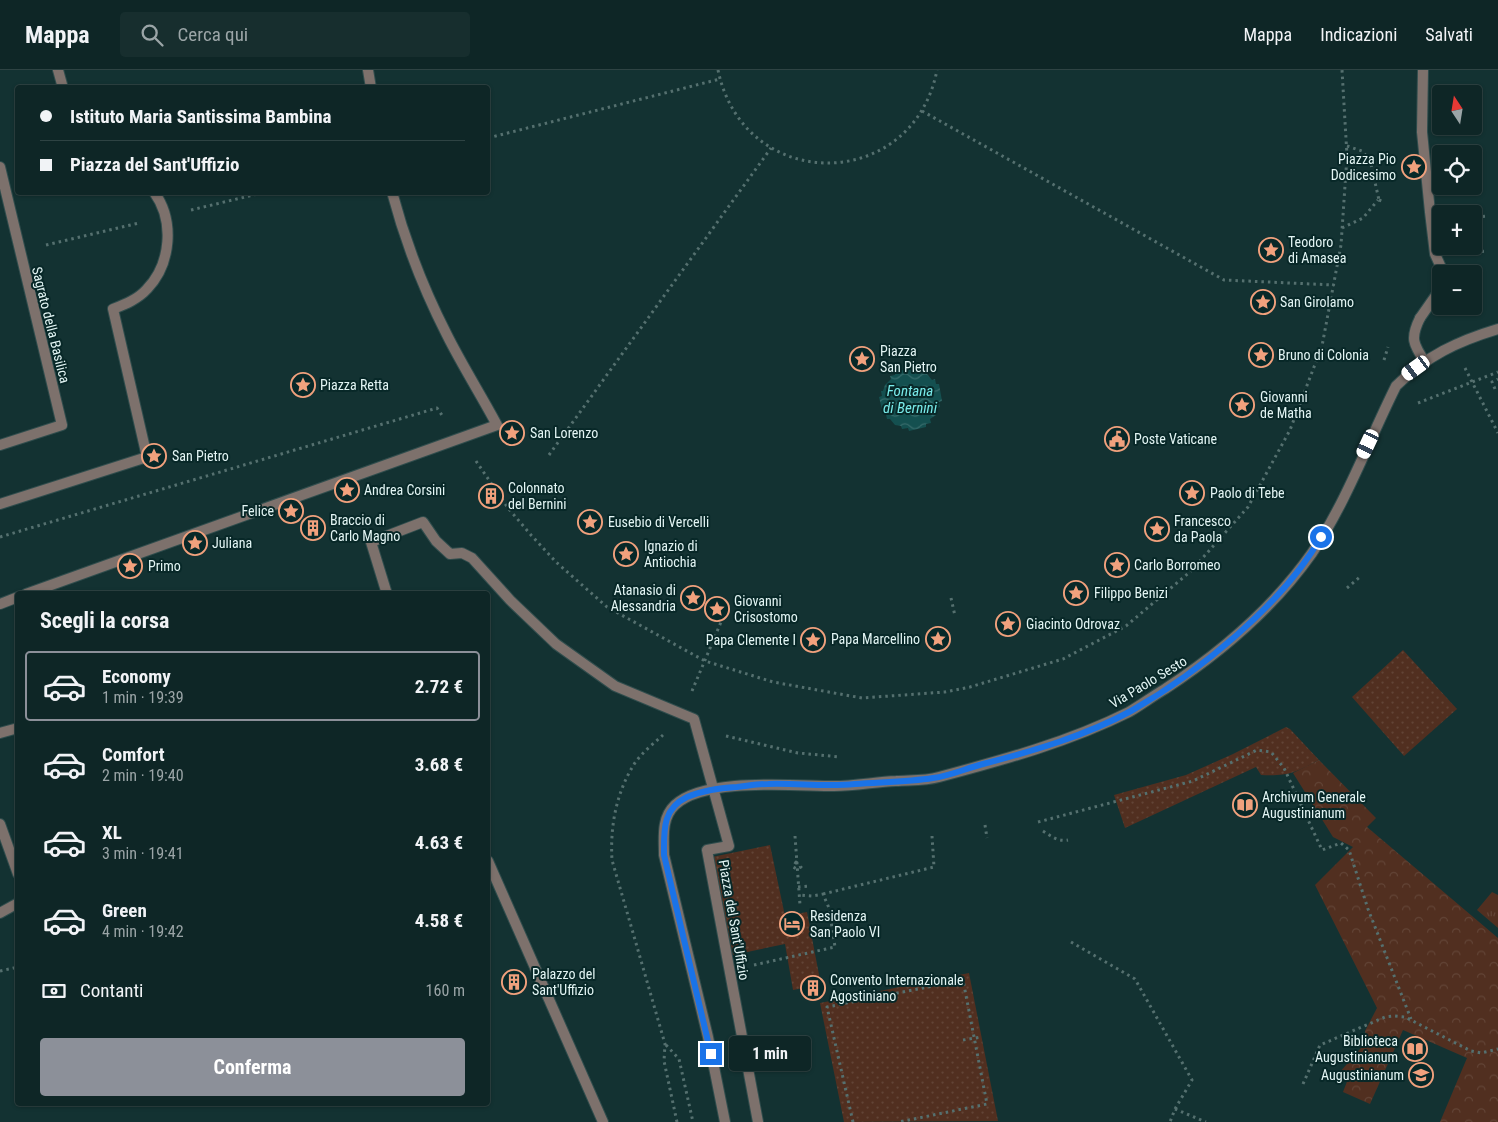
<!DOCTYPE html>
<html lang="it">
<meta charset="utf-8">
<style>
body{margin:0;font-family:"Roboto Condensed",sans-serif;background:#172e2e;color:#f1f3f6;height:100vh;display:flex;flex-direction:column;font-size:19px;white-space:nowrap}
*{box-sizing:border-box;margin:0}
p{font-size:16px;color:#9ba5a7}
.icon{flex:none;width:28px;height:28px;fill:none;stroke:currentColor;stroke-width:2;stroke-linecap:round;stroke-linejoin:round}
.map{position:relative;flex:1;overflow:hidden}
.details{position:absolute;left:15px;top:521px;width:475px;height:515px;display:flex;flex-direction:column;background:#0e2626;border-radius:5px;box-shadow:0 1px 4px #0004,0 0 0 1px #2e4343}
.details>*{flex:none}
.guide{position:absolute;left:15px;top:15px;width:475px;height:110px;border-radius:5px;box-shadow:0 1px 4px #0004,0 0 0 1px #2e4343;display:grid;align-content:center;height:110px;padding:0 25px;background:#0e2626}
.needle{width:32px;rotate:348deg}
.tools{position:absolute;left:1432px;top:15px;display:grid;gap:10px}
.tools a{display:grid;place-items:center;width:50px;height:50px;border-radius:5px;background:#0e2626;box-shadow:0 1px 4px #0004,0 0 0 1px #2e4343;font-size:25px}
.end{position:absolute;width:22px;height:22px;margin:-11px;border:6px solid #1a73e8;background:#fff;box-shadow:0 0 0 2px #fff}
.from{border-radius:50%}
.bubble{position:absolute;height:35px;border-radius:5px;background:#0e2626;box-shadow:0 1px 4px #0004,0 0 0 1px #2e4343;font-size:16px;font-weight:700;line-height:35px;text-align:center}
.car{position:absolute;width:15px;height:30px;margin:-15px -8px;border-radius:6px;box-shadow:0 0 4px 1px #0007;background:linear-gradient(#fff 24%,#345 0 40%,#fff 0 76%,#345 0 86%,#fff 0)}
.guide b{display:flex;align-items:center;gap:18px;height:48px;font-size:19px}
.guide b+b{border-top:1px solid #2e4343}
.guide i{width:12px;height:12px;background:#f1f3f6}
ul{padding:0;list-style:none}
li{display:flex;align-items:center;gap:15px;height:70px;margin:0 10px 8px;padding:0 15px;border:2px solid transparent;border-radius:5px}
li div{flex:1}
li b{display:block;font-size:19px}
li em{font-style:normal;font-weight:700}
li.on{border-color:#8c9099}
li>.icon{width:45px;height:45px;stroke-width:1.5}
h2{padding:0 25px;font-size:22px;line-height:60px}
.pay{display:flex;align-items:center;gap:12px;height:55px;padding:0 25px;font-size:19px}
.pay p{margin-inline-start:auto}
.action{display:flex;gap:10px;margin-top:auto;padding:10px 25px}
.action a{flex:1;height:58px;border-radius:5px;background:#8c9099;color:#fff;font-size:20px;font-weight:700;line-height:58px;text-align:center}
header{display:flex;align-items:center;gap:30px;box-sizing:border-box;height:70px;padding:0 25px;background:#0e2626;border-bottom:1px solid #2e4343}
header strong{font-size:24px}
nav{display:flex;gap:28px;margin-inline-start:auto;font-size:18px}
.search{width:350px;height:45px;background:#172e2e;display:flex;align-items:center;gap:12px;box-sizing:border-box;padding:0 18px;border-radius:5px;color:#9ba5a7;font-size:19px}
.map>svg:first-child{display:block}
.grass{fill:url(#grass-tufts)}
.forest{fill:url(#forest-crowns)}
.garden{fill:url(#garden-dots)}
.water{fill:url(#water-waves)}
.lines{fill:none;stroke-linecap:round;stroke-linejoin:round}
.service-casing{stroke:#304d4d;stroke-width:12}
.pedestrian-casing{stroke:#304d4d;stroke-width:12}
.minor-casing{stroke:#304d4d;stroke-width:12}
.path{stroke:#55706f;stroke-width:3;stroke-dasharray:2.5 4;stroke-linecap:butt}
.service{stroke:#7d716c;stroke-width:10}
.pedestrian{stroke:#7d716c;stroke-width:10}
.minor{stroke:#7d716c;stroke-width:10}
.route{stroke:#1a73e8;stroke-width:6}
.labels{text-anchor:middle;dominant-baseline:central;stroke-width:4;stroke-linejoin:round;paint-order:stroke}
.poi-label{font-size:14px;fill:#e3f5f4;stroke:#082828;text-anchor:start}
.street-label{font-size:14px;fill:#e3f5f4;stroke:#082828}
.water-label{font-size:15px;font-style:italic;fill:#79ebea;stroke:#082828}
</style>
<header>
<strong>Mappa</strong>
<div class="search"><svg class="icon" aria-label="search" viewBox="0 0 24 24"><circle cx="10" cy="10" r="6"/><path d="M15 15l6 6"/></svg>Cerca qui</div>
<nav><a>Mappa</a><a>Indicazioni</a><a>Salvati</a></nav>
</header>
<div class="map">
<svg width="1498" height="1052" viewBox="0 0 1498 1052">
<defs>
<pattern id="grass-tufts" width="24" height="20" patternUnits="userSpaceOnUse" patternTransform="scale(1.25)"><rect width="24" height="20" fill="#512f20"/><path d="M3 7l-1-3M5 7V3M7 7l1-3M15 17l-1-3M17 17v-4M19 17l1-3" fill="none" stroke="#624436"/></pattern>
<pattern id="forest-crowns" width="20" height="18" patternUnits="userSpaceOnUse" patternTransform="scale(1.25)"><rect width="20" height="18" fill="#512f20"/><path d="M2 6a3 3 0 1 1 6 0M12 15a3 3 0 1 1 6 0" fill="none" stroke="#624436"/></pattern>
<pattern id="garden-dots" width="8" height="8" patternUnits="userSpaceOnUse" patternTransform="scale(1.25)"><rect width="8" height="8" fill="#512f20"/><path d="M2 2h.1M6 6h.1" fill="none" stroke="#624436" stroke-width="1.8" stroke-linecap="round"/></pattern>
<pattern id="water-waves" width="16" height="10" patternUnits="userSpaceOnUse" patternTransform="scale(1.25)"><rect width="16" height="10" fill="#145050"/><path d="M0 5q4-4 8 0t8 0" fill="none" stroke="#366a6a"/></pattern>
</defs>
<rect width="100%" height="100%" fill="#133232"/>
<path class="grass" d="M1492,822L1498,825V858L1477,840Z"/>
<path class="forest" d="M1319,690L1376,748L1367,757L1498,868V1052H1440L1467,988L1403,960L1370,1034L1343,1022L1348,1009L1340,1002L1367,971L1365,961L1377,938L1315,815L1353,777L1333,767L1293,703Z"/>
<path class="garden" d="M1403,580L1457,639L1404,686L1352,627Z
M1286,657L1290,659L1319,690C1294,703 1290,706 1261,705L1256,697L1125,758L1114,725L1186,705L1233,684Z
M770,775L785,846L807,842L821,915L793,920L785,874L733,885L712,787Z
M969,903L998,1051L844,1052L820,933Z"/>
<path class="water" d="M912,298L913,301L919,300L920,303L927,304L932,310L935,309L936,314H939L942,331L939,332L940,337L937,338L936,345L930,349L931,353L926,354V357L909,361L908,358L902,359L901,356L895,355L890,349H887L886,344H883L879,327L882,326L881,321H883L885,315L891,309L890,306L895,305V302Z"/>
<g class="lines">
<defs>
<path id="service" d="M1420,248C1410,268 1413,274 1425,292
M0,754L18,804
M0,843L18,833"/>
<path id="pedestrian" d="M58,0L63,18
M368,0L371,18
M1423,0L1422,62L1430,142L1435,184L1444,204
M0,97L62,355L0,375
M1420,248L1441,218
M0,434L147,387L113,239C126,234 138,229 147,219C171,194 175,151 154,122
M26,524L497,355C481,325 462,295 447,265C424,220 405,171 392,122
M387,524L371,472L423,452L436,471L450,484L462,483L472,488L510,530L556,574L615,616L694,649L729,776L707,780L758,1052
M0,534L18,527
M488,791L603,1052"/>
<path id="minor" d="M0,663L18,658
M725,1052L708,967L664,785C664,768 661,748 675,735C705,707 794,716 834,716C855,716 875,712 896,711C910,710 925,711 939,707C1003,690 1069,672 1129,642C1141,635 1153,626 1165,619C1220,583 1274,537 1312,483C1346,433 1369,370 1396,316C1426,286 1458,271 1498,259"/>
</defs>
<use href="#service" class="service-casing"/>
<use href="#pedestrian" class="pedestrian-casing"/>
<use href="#minor" class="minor-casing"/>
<path class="path" d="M718,0C744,125 913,123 937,0
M922,41L1224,210L1334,215
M488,68L720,9
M1347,76L1362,81L1370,90L1379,130
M1379,130L1384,132
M191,140L266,122
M1476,147L1487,146
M1342,158L1363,148L1378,130
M46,175L139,153
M1475,182L1486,181
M1384,290L1388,277
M1465,298L1498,363
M1495,319L1492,312L1498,309
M1418,333L1498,302
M549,385L771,78
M476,391L508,438L531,465L556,492L607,537L705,591L773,612L862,628L945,622L970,617L1063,589L1126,556L1191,501L1248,437L1290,360L1322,276L1341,175L1347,86L1342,0
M0,467L437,338L444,348
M1347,518L1361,506V507
M951,528L955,546
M692,621L729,533
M663,665C653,674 640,684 633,696C616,724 610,757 612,790L665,974L664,991L677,1052
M726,666L798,683L840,687
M1038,752L1193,711L1257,680L1271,682L1284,698L1322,780L1341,773L1349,780L1368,839L1411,949
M985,755L987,768
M1043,761C1051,766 1058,772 1068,770
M795,766L800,835
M796,792L801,797L797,799L793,797Z
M798,817L810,816
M823,824L934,797L932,766
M1071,872L1135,909L1192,1010L1175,1039L1170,1052
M754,895L835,877L829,838L823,824L812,826L799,825
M0,901L18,897
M963,970L982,967
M666,975L679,989L693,1052
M1303,1014L1320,975L1385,947L1394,946L1405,947L1471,981L1481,983L1498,979
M1175,1039L1206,1052
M853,1052L827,937L963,910L987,1034L899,1052"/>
<use href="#service" class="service"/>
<use href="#pedestrian" class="pedestrian"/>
<use href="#minor" class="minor"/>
</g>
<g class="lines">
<path class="route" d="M711,984L664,785C664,761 662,739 687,727C703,720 720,718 737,717C747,716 758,714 768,714C797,713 826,717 855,714C881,712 908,712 933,708C950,706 967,698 983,694C1033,681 1085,666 1131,641C1198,603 1283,534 1321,467"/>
</g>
<defs>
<symbol id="sight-ring" viewBox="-11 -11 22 22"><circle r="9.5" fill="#082828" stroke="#f1a17d" stroke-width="1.5"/><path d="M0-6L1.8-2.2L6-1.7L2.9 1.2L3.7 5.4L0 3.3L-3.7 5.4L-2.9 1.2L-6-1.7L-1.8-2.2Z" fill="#f1a17d"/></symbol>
<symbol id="civic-ring" viewBox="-11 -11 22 22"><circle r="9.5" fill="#082828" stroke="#f1a17d" stroke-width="1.5"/><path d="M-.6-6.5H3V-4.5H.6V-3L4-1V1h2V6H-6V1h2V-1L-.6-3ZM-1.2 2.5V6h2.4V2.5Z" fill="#f1a17d"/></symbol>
<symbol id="building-ring" viewBox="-11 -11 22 22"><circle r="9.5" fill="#082828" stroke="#f1a17d" stroke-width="1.5"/><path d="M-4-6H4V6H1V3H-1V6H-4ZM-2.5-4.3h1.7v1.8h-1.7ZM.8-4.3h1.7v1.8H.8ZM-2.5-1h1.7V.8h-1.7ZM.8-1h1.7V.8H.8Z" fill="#f1a17d"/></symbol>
<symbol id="library-ring" viewBox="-11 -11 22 22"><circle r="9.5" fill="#082828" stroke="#f1a17d" stroke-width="1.5"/><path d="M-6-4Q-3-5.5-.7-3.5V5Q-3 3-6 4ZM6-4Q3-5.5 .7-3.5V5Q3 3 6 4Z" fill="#f1a17d"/></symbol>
<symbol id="hotel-ring" viewBox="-11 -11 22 22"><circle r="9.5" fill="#082828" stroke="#f1a17d" stroke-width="1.5"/><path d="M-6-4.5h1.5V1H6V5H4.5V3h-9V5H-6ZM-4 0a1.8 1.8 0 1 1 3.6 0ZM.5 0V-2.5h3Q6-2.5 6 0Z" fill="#f1a17d"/></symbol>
<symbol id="university-ring" viewBox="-11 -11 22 22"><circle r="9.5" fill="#082828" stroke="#f1a17d" stroke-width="1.5"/><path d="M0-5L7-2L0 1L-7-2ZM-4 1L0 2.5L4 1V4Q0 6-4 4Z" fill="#f1a17d"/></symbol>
</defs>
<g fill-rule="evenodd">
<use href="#sight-ring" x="1400" y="83" width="28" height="28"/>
<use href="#sight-ring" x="1257" y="166" width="28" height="28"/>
<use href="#sight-ring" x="1249" y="218" width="28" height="28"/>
<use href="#sight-ring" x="1247" y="271" width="28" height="28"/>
<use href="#sight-ring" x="848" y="275" width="28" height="28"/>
<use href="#sight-ring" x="289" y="301" width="28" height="28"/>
<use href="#sight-ring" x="1228" y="321" width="28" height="28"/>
<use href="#sight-ring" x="498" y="349" width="28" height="28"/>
<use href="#civic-ring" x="1103" y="355" width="28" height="28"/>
<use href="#sight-ring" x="140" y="372" width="28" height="28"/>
<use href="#sight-ring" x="333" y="406" width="28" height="28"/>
<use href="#sight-ring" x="1178" y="409" width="28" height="28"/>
<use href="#building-ring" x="477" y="412" width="28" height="28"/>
<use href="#sight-ring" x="277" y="427" width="28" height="28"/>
<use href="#sight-ring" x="576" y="438" width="28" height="28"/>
<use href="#building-ring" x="299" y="444" width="28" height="28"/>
<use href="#sight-ring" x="1143" y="445" width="28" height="28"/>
<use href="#sight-ring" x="181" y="459" width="28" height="28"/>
<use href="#sight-ring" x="612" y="470" width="28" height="28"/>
<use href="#sight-ring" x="1103" y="481" width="28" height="28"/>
<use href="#sight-ring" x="116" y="482" width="28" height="28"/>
<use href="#sight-ring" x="1062" y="509" width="28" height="28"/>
<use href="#sight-ring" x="679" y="514" width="28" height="28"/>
<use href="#sight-ring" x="703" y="525" width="28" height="28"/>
<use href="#sight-ring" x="994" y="540" width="28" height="28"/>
<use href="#sight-ring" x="924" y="555" width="28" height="28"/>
<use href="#sight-ring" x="799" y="556" width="28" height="28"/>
<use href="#library-ring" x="1231" y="721" width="28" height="28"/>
<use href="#hotel-ring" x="778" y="840" width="28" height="28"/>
<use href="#building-ring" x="500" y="898" width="28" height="28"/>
<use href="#building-ring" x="799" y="904" width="28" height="28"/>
<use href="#library-ring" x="1401" y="965" width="28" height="28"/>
<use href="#university-ring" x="1407" y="991" width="28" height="28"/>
</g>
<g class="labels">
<g class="poi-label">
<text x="1396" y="89" text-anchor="end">Piazza Pio<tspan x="1396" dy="16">Dodicesimo</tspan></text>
<text x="1288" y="172">Teodoro<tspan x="1288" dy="16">di Amasea</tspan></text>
<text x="1280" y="232">San Girolamo</text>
<text x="880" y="281">Piazza<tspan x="880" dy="16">San Pietro</tspan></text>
<text x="1278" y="285">Bruno di Colonia</text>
<text x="320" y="315">Piazza Retta</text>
<text x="1260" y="327">Giovanni<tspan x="1260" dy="16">de Matha</tspan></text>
<text x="530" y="363">San Lorenzo</text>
<text x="1134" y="369">Poste Vaticane</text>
<text x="172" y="386">San Pietro</text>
<text x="508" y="418">Colonnato<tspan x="508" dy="16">del Bernini</tspan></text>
<text x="364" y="420">Andrea Corsini</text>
<text x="1210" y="423">Paolo di Tebe</text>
<text x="274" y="441" text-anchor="end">Felice</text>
<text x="330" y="450">Braccio di<tspan x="330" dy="16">Carlo Magno</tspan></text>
<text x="1174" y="451">Francesco<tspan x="1174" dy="16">da Paola</tspan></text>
<text x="608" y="452">Eusebio di Vercelli</text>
<text x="212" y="473">Juliana</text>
<text x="644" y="476">Ignazio di<tspan x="644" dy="16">Antiochia</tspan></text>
<text x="1134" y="495">Carlo Borromeo</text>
<text x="148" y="496">Primo</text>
<text x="676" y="520" text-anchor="end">Atanasio di<tspan x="676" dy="16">Alessandria</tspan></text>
<text x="1094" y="523">Filippo Benizi</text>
<text x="734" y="531">Giovanni<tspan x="734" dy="16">Crisostomo</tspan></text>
<text x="1026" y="554">Giacinto Odrovaz</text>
<text x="920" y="569" text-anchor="end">Papa Marcellino</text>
<text x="796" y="570" text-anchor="end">Papa Clemente I</text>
<text x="1262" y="727">Archivum Generale<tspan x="1262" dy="16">Augustinianum</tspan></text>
<text x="810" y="846">Residenza<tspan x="810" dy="16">San Paolo VI</tspan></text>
<text x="532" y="904">Palazzo del<tspan x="532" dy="16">Sant'Uffizio</tspan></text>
<text x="830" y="910">Convento Internazionale<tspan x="830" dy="16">Agostiniano</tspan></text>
<text x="1398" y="971" text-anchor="end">Biblioteca<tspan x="1398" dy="16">Augustinianum</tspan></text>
<text x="1404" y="1005" text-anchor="end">Augustinianum</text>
</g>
<g class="street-label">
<text transform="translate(51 255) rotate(76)">Sagrato della Basilica</text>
<text transform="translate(1148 612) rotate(-31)">Via Paolo Sesto</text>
<text transform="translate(734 850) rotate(80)">Piazza del Sant'Uffizio</text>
</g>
<g class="water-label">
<text x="910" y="321">Fontana<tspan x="910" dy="17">di Bernini</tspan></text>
</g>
</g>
</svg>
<div class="tools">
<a><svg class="needle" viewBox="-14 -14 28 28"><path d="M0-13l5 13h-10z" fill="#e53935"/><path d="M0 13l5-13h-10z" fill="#9ba5a7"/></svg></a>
<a><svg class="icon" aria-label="locate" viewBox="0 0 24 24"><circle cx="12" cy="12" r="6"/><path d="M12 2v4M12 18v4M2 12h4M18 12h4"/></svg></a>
<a>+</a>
<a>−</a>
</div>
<i class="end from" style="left:1321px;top:467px"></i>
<i class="end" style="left:711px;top:984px"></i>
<div class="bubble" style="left:729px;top:966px;width:82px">1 min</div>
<i class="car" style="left:1416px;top:298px;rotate:234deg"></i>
<i class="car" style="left:1368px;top:374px;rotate:205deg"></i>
<div class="guide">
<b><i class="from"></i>Istituto Maria Santissima Bambina</b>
<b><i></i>Piazza del Sant'Uffizio</b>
</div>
<section class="details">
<h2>Scegli la corsa</h2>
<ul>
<li class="on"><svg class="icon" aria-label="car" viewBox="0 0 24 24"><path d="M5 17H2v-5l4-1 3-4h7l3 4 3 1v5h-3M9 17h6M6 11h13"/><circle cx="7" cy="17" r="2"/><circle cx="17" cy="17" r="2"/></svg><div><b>Economy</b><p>1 min · 19:39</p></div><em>2.72 €</em></li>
<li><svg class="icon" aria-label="car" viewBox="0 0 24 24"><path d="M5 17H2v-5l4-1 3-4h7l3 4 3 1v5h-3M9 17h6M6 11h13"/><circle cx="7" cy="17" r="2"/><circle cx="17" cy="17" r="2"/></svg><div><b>Comfort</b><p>2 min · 19:40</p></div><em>3.68 €</em></li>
<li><svg class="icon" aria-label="car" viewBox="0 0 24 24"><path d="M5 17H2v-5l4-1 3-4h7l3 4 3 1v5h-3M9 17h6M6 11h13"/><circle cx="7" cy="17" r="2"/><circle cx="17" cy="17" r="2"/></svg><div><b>XL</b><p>3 min · 19:41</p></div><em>4.63 €</em></li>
<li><svg class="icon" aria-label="car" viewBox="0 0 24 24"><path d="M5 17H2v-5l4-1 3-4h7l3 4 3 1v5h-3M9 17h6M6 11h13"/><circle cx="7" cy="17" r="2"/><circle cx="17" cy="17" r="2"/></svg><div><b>Green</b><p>4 min · 19:42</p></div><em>4.58 €</em></li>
</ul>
<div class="pay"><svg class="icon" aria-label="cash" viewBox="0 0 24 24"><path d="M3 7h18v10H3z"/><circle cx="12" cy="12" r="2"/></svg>Contanti<p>160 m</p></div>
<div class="action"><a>Conferma</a></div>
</section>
</div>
